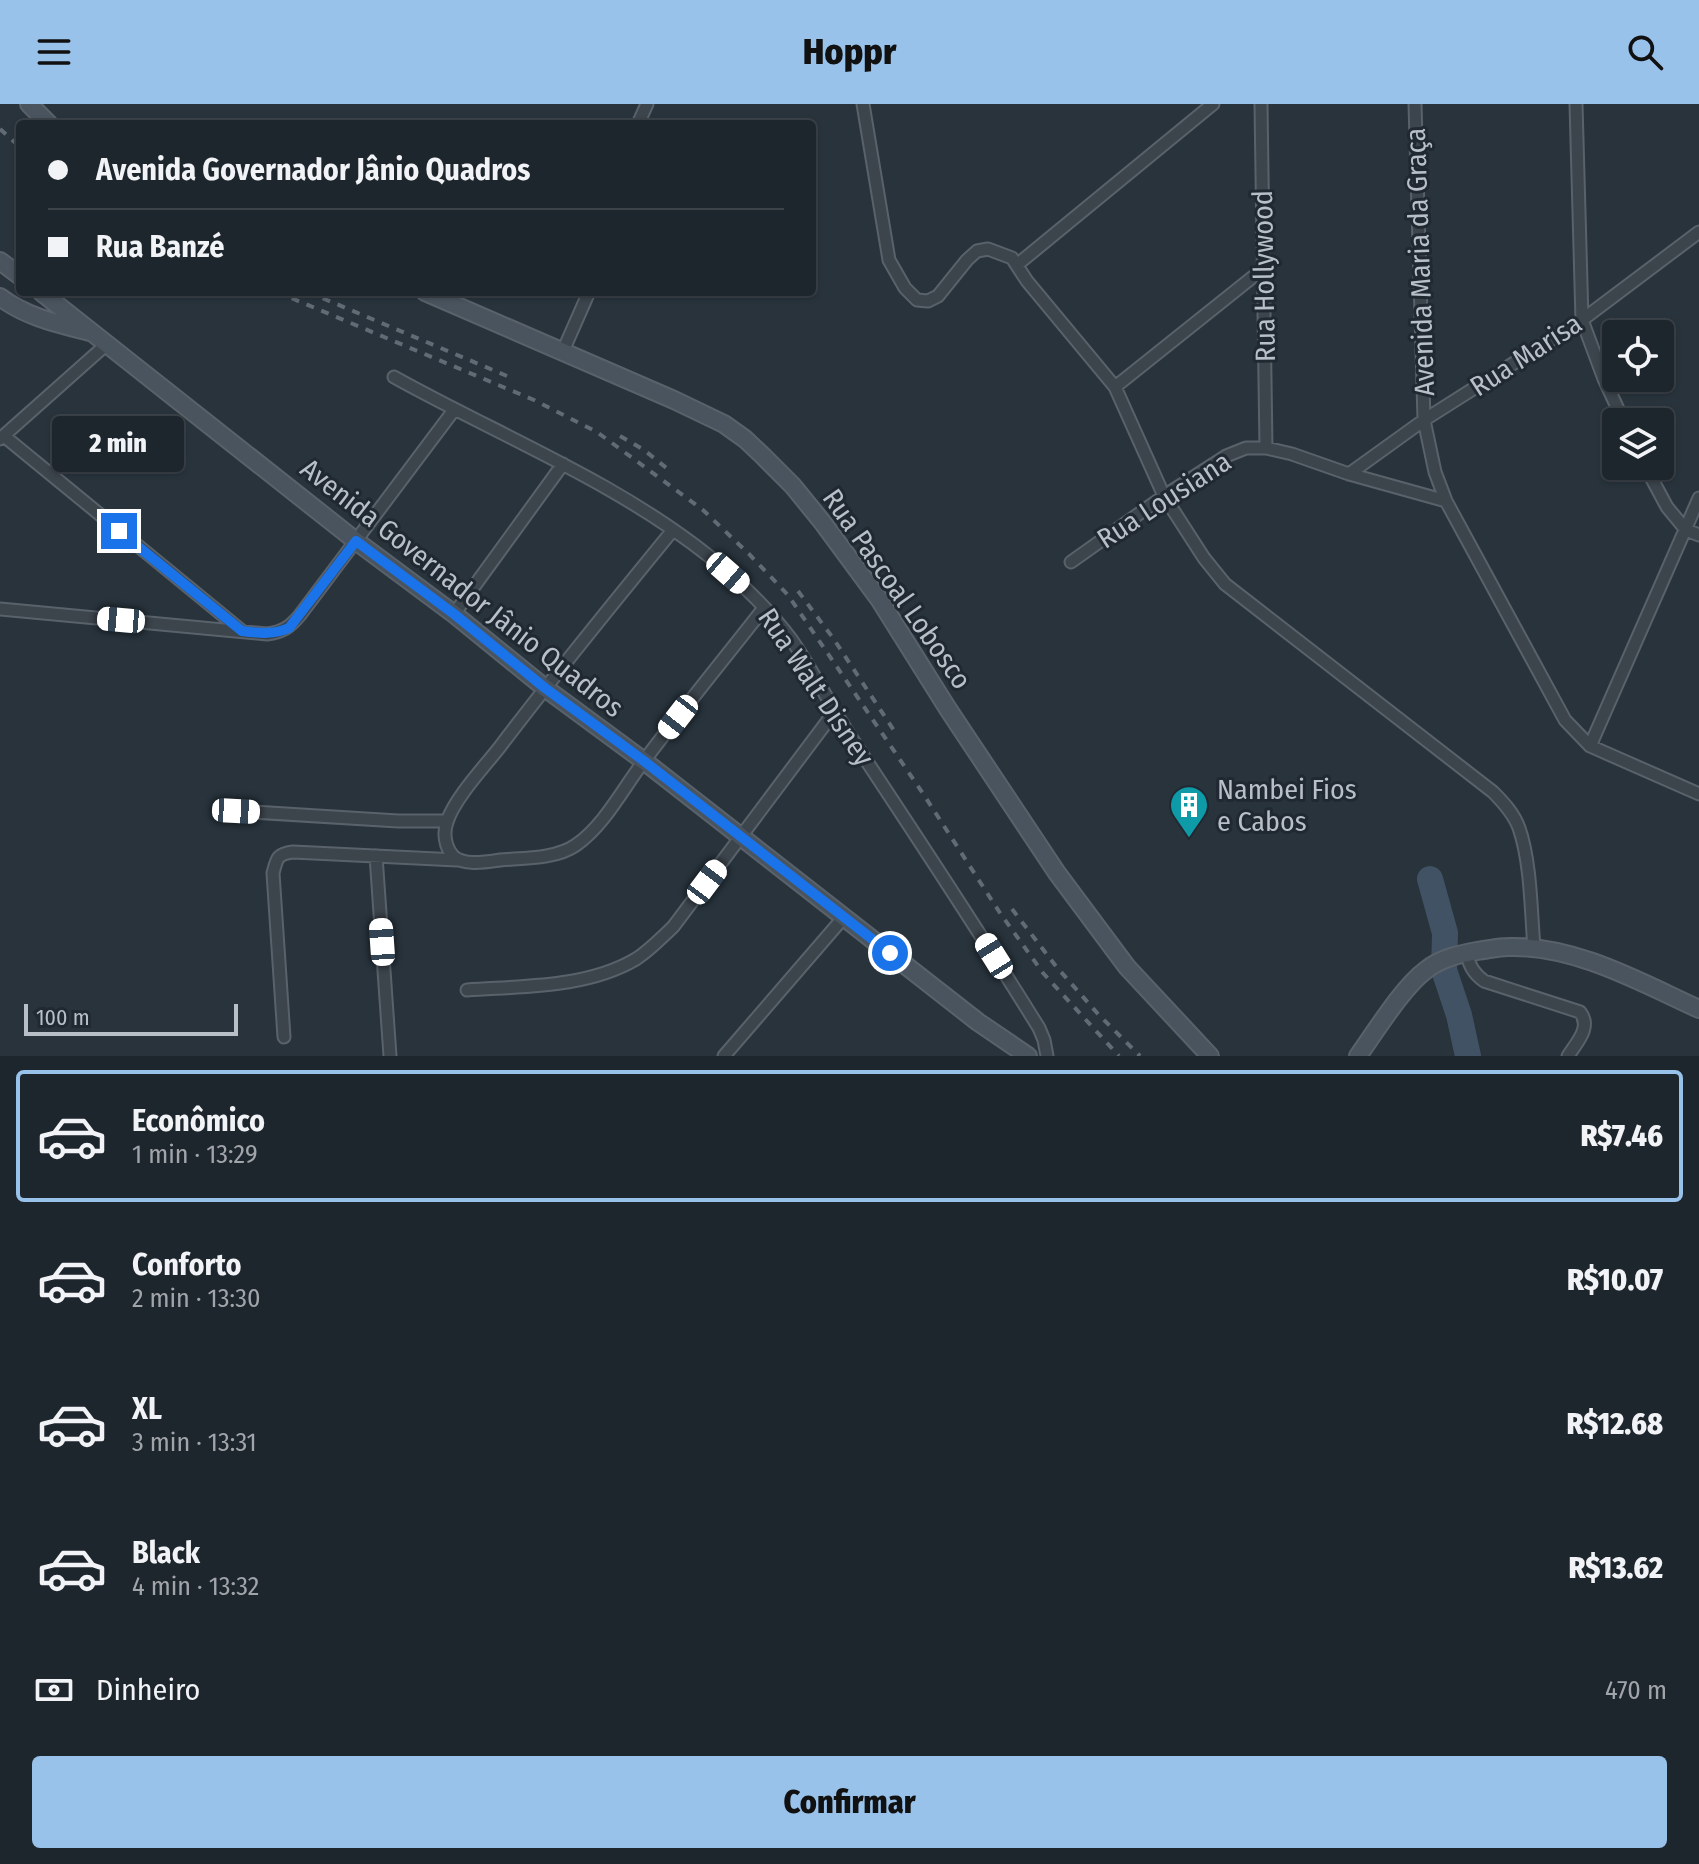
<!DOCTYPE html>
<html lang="pt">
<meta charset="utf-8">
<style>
body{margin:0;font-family:"Fira Sans Condensed",sans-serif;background:#2b3239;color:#f1f3f6;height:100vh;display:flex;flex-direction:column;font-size:30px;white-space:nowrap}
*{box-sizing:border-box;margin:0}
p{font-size:26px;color:#a1a5aa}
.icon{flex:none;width:44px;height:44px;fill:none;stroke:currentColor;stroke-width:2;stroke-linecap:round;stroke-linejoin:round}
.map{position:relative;height:952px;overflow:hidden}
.sheet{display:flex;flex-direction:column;background:#1e262d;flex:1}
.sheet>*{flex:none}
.hud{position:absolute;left:16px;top:16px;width:800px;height:176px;border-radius:8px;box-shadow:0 2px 6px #0004,0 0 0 2px #3c4349;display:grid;align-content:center;height:176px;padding:0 32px;background:#1e262d}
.fabs{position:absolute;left:1602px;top:216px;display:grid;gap:16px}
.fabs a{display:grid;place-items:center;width:72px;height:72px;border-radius:8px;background:#1e262d;box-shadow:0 2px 6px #0004,0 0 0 2px #3c4349;font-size:40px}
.scale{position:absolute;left:24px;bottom:20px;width:214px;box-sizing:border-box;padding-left:8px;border:4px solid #b8bfc7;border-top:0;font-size:22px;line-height:28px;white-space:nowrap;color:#b8bfc7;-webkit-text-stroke:6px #202932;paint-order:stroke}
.end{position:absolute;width:36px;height:36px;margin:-18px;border:10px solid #1a73e8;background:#fff;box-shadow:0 0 0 4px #fff}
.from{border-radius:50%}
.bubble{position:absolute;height:56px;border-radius:8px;background:#1e262d;box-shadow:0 2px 6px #0004,0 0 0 2px #3c4349;font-size:26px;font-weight:800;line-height:56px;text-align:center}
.car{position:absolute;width:24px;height:48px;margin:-24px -12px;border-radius:10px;box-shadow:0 0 6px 2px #0007;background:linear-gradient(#fff 24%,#345 0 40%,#fff 0 76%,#345 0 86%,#fff 0)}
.hud b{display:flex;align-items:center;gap:28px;height:76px;font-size:30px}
.hud b+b{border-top:2px solid #3c4349}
.hud i{width:20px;height:20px;background:#f1f3f6}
ul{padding:14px 0 0;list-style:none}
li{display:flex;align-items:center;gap:24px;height:132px;margin:0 16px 12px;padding:0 16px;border:4px solid transparent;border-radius:8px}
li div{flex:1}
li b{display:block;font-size:30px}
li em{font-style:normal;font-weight:800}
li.active{border-color:#99c2eb}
li>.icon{width:72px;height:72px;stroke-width:1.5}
.pay{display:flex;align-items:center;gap:20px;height:88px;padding:0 32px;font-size:30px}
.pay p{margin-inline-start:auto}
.primary-button{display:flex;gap:16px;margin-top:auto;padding:16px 32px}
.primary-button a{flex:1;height:92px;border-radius:8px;background:#99c2eb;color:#111;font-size:32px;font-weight:800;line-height:92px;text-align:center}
header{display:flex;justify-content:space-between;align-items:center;height:104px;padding:0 32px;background:#99c2eb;color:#111;font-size:36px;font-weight:800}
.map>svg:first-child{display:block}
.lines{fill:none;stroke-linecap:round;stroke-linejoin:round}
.river{stroke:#405263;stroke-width:26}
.street-casing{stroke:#59626a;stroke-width:15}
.secondary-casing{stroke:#59626a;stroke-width:20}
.street{stroke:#3c444c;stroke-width:11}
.secondary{stroke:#4a545f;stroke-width:16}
.rail{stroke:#606b75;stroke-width:4;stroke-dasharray:8 8;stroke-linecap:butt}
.route{stroke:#1a73e8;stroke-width:10}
.labels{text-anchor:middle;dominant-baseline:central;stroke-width:6;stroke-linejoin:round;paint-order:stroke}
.street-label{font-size:28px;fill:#b8bfc7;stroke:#202932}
.poi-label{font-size:28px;fill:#b8bfc7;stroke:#202932;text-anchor:start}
</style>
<header><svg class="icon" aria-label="menu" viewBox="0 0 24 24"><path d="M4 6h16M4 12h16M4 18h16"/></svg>Hoppr<svg class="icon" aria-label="search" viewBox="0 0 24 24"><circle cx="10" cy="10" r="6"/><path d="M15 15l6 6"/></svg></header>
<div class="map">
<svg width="1699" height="952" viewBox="0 0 1699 952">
<rect width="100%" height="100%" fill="#28333c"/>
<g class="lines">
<path class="river" d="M1430,775L1445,829L1444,866L1459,911L1468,952"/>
<defs>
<path id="street" d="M863,0L889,156L905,184L917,196L928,197L938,192L967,156L977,147L988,145L1012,154L1027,177L1115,283L1164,392L1204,454L1225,480L1493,688C1504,699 1514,710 1519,724C1531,758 1531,808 1534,844
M1261,0L1266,344
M1415,0L1424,316L1435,368L1446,397L1565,616L1590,642L1699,690
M1576,0L1582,216L1604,275L1624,318
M638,20L647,0
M1018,160L1213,0
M563,247L589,188
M394,273C500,332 615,377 710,453C739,477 768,504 791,535C814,568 832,605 854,638C917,733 979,827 1039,924L1044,936L1047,952
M1115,283L1264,164
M4,332L242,527
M0,335L108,239
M1645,362L1667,403L1686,426L1699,431
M1349,370L1424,316L1582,216L1699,128
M673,426C614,498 555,570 499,644C484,663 454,695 447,718C443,729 445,743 453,752C464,762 486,758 500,756C524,754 556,755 576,741C604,722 624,683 644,657C683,605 724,555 764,504
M1071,458L1164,392L1226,352L1246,344H1266L1292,350L1349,370L1446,397
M0,505L267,530C283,528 290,523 300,511L454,306
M454,510L563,360
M1590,642L1699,394
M236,707L398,717H447
M376,752L390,952
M1466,849C1470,862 1473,869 1484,877L1580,908C1592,923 1577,938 1568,952
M467,886C523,882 587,884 636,855C650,846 661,834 673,823L835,607
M284,933L273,769C277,754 277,750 293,748L457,756
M724,952L844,813"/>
<path id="secondary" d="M29,0L49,20
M0,157L20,172
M41,188L356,437L454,510L545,584L644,657L978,918L1028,952
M425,188L674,296L724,320L745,335L762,351L793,382L823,419L879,495L948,605L1057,769L1127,863L1210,952
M0,193C26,213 59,220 90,228
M1358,952C1376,927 1402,884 1426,866C1441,854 1460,850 1477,847C1487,846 1498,843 1508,843C1575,841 1640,878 1699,905"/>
</defs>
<use href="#street" class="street-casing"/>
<use href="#secondary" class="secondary-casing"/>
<use href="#street" class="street"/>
<use href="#secondary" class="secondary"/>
<path class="rail" d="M0,25L20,43
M277,188L534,296L597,328L703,406L750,451L788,491L924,691L1000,809L1043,869L1119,952
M308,188L507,272
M620,332L644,346L669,366
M798,487L833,534L895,628
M1012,805L1055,861L1098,910L1140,952"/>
</g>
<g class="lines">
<path class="route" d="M119,427L242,527C259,529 273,531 289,524L356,437L454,510L545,584L644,657L890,849"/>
</g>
<defs>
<symbol id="building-pin" viewBox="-11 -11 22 30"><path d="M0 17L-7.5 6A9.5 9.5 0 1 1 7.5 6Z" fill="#0f9aa8" stroke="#202932"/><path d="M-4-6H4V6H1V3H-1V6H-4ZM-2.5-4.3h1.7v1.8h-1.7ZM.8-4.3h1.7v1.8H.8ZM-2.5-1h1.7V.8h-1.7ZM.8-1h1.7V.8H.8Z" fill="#fff"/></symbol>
</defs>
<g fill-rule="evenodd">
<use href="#building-pin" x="1167" y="679" width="44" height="60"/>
</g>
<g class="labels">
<g class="street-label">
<text transform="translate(1420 158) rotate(-92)">Avenida Maria da Graça</text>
<text transform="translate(1264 172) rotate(-91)">Rua Hollywood</text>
<text transform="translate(1526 251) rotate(-33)">Rua Marisa</text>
<text transform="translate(1164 396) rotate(-33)">Rua Lousiana</text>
<text transform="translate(462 484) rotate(38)">Avenida Governador Jânio Quadros</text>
<text transform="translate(897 485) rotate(55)">Rua Pascoal Lobosco</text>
<text transform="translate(816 583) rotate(56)">Rua Walt Disney</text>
</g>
<g class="poi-label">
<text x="1217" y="685">Nambei Fios<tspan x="1217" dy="32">e Cabos</tspan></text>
</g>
</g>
</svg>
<div class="fabs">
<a><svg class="icon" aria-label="locate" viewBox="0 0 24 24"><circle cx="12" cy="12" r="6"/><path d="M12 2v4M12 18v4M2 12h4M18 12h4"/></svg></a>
<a><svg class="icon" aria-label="layers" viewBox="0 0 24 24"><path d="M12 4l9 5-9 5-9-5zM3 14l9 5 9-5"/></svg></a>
</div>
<div class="scale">100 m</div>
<i class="end from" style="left:890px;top:849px"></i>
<i class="end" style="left:119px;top:427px"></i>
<div class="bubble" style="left:52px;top:312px;width:132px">2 min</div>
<i class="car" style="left:728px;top:469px;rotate:131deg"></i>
<i class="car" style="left:121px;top:516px;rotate:275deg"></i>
<i class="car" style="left:678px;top:613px;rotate:218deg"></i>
<i class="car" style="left:236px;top:707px;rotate:93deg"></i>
<i class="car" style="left:707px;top:778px;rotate:37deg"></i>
<i class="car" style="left:382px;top:838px;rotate:356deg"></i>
<i class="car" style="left:994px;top:852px;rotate:328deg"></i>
<div class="hud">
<b><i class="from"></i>Avenida Governador Jânio Quadros</b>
<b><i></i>Rua Banzé</b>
</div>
</div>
<section class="sheet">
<ul>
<li class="active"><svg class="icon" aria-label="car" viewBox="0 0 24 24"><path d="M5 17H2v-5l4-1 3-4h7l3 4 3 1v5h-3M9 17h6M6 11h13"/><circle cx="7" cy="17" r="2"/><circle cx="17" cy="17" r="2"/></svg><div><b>Econômico</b><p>1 min · 13:29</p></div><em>R$7.46</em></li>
<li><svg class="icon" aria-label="car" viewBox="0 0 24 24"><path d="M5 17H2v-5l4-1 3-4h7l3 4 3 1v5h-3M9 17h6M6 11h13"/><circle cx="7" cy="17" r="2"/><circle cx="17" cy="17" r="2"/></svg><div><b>Conforto</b><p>2 min · 13:30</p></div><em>R$10.07</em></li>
<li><svg class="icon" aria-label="car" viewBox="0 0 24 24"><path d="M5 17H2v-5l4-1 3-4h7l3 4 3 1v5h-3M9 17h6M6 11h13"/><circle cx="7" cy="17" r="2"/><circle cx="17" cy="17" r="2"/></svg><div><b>XL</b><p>3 min · 13:31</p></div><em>R$12.68</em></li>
<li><svg class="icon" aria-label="car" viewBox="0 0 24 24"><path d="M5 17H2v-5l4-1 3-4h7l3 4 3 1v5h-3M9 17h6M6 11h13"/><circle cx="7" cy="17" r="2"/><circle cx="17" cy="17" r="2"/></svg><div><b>Black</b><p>4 min · 13:32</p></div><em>R$13.62</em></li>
</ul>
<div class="pay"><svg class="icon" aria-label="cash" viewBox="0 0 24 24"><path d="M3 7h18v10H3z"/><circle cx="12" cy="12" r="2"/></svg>Dinheiro<p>470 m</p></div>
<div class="primary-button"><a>Confirmar</a></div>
</section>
